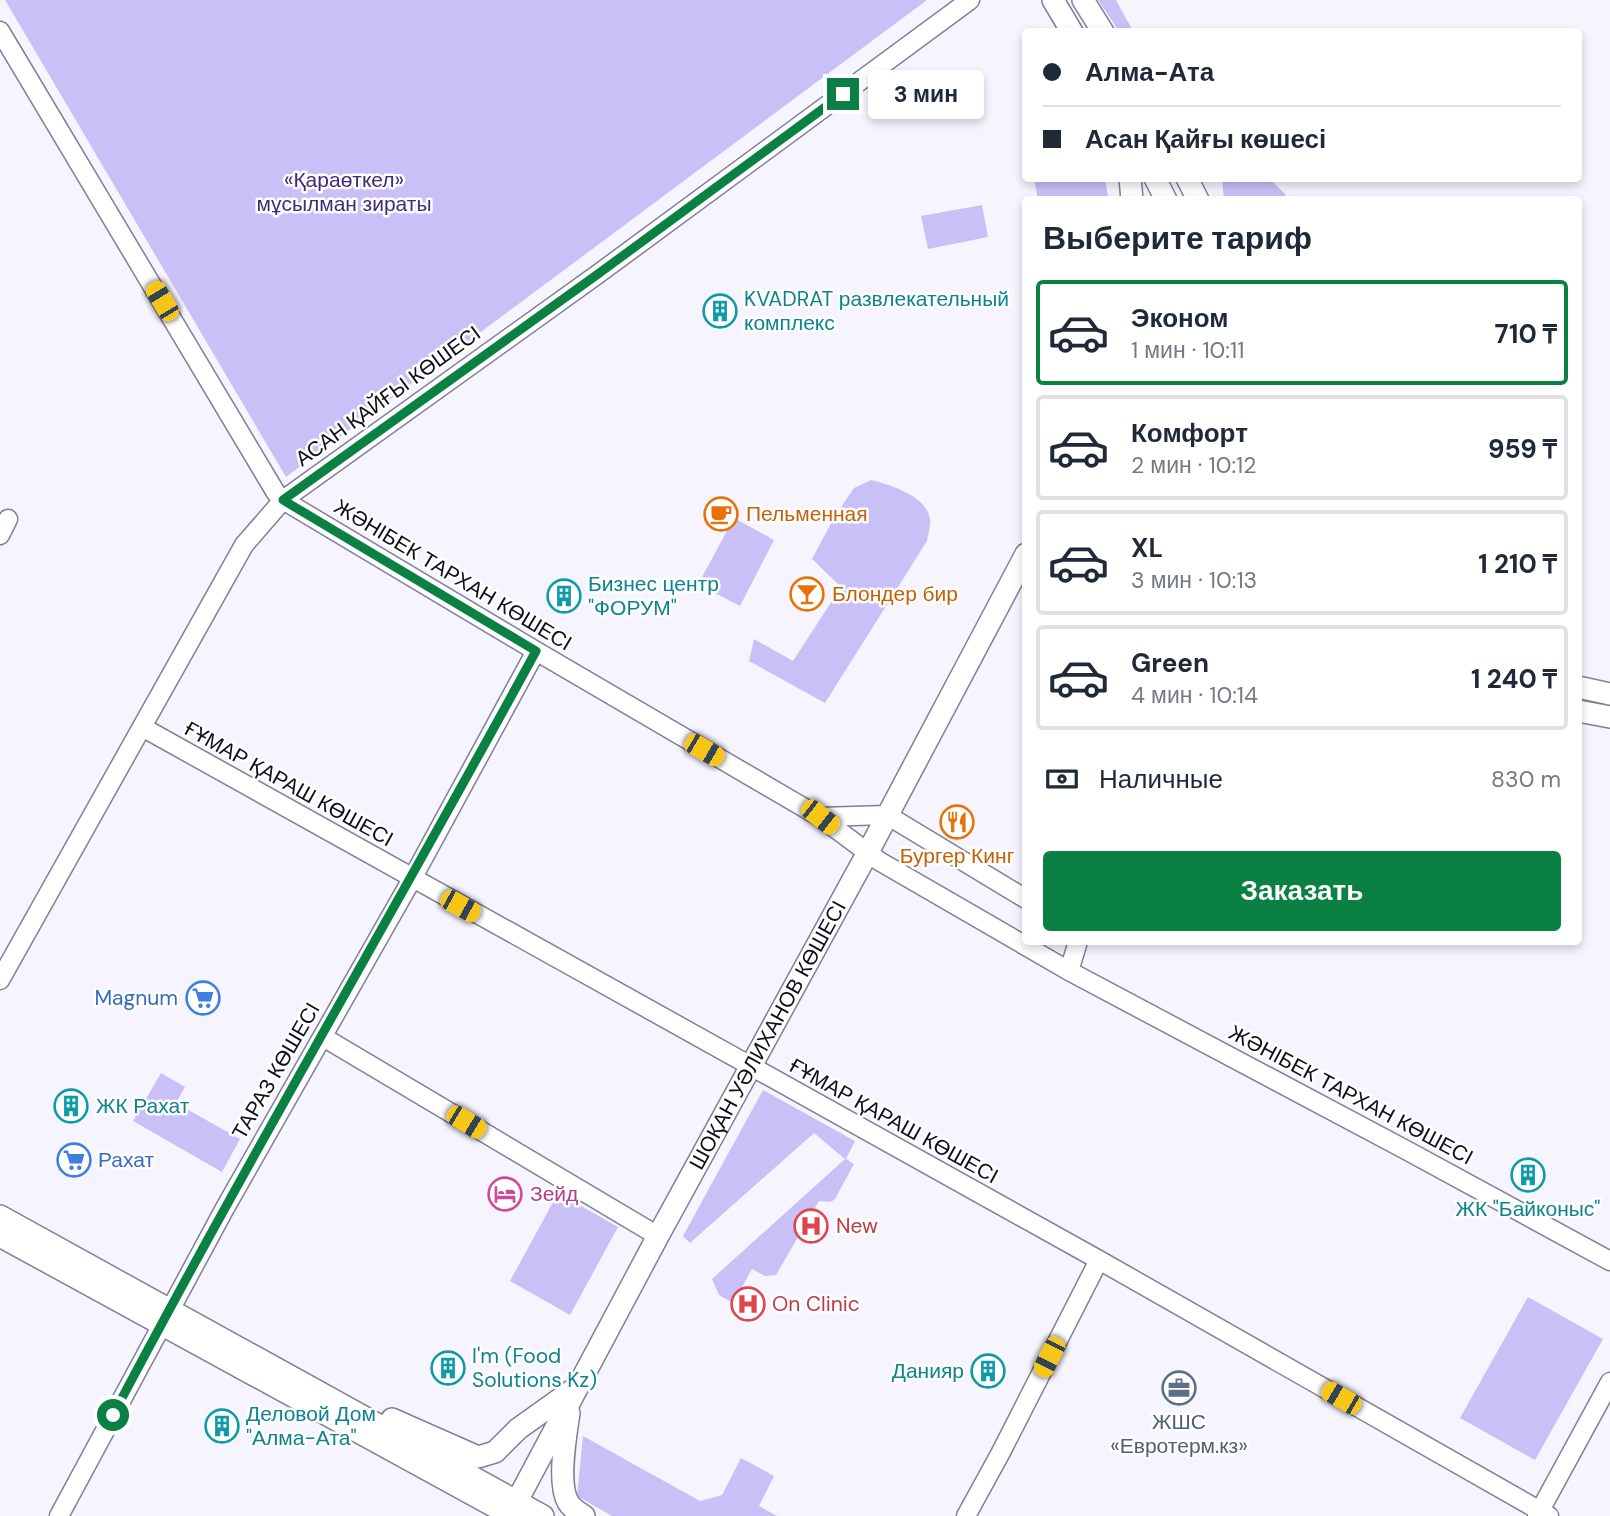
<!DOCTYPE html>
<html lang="ru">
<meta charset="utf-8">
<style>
body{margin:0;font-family:"DM Sans",sans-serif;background:#f6f6f7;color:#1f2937;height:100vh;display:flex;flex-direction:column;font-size:26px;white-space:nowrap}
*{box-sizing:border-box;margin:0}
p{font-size:23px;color:#747a83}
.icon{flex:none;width:38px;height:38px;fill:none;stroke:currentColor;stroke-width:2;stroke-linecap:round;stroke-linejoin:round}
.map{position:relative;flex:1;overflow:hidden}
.panel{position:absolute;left:1022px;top:196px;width:560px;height:749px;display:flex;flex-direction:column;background:#fff;border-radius:7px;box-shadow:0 4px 10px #0003}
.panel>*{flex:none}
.top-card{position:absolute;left:1022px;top:28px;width:560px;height:154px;border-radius:7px;box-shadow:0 4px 10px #0003;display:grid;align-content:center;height:154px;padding:0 21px;background:#fff}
.end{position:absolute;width:32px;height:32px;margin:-16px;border:9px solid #0b8043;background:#fff;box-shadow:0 0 0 4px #fff}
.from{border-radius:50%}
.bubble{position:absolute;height:49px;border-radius:7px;background:#fff;box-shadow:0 4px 10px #0003;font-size:23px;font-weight:700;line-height:49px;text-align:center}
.car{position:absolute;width:21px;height:42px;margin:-21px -10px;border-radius:9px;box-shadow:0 0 5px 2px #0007;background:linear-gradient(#f5c518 24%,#345 0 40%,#f5c518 0 76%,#345 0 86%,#f5c518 0)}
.top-card b{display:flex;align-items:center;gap:24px;height:66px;font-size:26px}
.top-card b+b{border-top:2px solid #e0e1e3}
.top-card i{width:18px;height:18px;background:#1f2937}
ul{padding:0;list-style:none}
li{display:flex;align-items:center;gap:21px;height:105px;margin:0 14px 10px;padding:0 7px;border:4px solid #e0e1e3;border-radius:7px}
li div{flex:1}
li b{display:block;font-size:26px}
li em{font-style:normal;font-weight:700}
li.on{border-color:#0b8043}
li>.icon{width:63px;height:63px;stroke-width:1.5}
h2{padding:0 21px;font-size:32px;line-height:84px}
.pay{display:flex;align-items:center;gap:18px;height:77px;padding:0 21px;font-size:26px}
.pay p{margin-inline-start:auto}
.primary-button{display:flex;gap:14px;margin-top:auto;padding:14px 21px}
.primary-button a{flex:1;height:80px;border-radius:7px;background:#0b8043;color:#fff;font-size:28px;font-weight:700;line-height:80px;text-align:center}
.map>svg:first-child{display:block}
.green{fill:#c8c0f7}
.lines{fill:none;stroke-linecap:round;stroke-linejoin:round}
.minor-casing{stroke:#827f96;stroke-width:21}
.major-casing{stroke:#827f96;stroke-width:24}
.minor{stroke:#fff;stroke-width:18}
.major{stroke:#fff;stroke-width:21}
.route{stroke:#0b8043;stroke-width:9}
.labels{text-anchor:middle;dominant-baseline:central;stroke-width:5;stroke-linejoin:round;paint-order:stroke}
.park-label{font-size:21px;fill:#412a7c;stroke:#fff}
.culture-label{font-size:21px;fill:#0d838f;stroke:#fff;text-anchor:start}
.street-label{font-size:21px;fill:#0f0e16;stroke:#fff}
.food-label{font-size:21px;fill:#c56008;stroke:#fff;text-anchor:start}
.shop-label{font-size:21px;fill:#366cbe;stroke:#fff;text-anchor:end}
.hotel-label{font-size:21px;fill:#b23c85;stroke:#fff;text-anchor:start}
.health-label{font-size:21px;fill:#be3a42;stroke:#fff;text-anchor:start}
.service-label{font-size:21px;fill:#4e5e75;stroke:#fff}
</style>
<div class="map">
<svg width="1610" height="1516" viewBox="0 0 1610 1516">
<rect width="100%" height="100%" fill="#f6f5ff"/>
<path class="green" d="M5,0H927L286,477Z
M1098,0H1116L1133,31H1119Z
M1034,179H1105L1108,197V200L1038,199Z
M1222,179H1270L1286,195L1282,199H1224Z
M982,205L988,237L928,249L921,216Z
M871,480C890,485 926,495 930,519C931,525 928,535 927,541L825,703L749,661L754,639L793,661L841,587L812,559L835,516L854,488Z
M734,518L774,540L740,606L715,593L717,587L702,577Z
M161,1073L185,1087L176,1103L240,1139L222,1172L133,1121Z
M763,1090L855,1141L846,1159L854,1164L835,1199L831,1202L819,1201L776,1275L765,1276L752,1269L733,1303L719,1295L712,1279L845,1159L814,1133L690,1243L683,1236Z
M558,1193L618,1227L570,1315L510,1281Z
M1528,1297L1603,1339L1535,1460L1460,1418Z
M583,1436L700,1501L722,1495L741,1458L774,1476L759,1506L777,1516H612L577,1496Z"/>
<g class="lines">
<defs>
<path id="minor" d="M0,31L276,493L283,500L536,651L820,817L879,861L1069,971L1406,1150L1610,1261
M0,535L8,519
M142,727L1099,1260L1549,1516
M820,817L887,815L1026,899
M1069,971L1077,945L1076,942
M0,980L244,545L283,500L598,274L970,0
M323,1037L658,1236
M59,1516L225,1208L412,879L536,651
M966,1516L1000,1454L1099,1260
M1537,1516L1610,1382"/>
<g id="major">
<path d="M1053,0L1072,32"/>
<path d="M1083,0L1103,32"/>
<path d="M1130,178L1132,200"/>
<path d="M1155,178L1166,200"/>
<path d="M1187,178L1198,200"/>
<path d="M1578,687L1610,694"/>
<path d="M1578,711L1610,717"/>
<path d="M0,1216L543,1516"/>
<path d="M0,1236L512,1516"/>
<path d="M569,1413C566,1434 557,1483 568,1502C572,1509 578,1512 584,1516"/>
<path d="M392,1419L478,1457L495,1452L518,1429L574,1389"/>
<path id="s1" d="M509,1516L658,1236L867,854L1026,554"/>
</g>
</defs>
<use href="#minor" class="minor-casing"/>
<use href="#major" class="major-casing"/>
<use href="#minor" class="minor"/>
<use href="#major" class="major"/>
</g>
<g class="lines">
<path class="route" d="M113,1415C249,1157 397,907 536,651L283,500L598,274L843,94"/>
</g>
<defs>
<symbol id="building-ring" viewBox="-11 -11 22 22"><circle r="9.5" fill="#fff" stroke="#0f9aa8" stroke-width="1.5"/><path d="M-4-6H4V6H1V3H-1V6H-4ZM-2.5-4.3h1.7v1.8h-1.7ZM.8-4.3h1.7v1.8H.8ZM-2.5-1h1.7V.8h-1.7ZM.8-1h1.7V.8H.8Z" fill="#0f9aa8"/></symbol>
<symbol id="cafe-ring" viewBox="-11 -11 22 22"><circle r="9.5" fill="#fff" stroke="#e8710a" stroke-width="1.5"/><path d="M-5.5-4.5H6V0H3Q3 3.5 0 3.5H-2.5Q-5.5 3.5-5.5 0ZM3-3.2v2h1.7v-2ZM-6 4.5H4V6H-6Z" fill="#e8710a"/></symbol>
<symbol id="bar-ring" viewBox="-11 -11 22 22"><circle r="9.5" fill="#fff" stroke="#e8710a" stroke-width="1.5"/><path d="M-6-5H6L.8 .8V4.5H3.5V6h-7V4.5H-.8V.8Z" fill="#e8710a"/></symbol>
<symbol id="restaurant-ring" viewBox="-11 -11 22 22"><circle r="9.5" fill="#fff" stroke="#e8710a" stroke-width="1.5"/><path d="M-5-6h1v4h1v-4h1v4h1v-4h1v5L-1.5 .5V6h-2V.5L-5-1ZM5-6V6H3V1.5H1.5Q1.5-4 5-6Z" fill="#e8710a"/></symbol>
<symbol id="supermarket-ring" viewBox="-11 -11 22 22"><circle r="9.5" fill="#fff" stroke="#3f7fe0" stroke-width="1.5"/><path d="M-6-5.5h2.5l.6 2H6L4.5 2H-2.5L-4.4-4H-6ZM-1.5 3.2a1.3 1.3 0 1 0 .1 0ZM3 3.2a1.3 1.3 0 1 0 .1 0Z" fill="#3f7fe0"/></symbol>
<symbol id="hotel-ring" viewBox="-11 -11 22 22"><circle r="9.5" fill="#fff" stroke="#d1479c" stroke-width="1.5"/><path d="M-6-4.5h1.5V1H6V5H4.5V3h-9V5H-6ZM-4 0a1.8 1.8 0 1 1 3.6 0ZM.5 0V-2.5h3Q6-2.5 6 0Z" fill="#d1479c"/></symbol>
<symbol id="hospital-ring" viewBox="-11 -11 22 22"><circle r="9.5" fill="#fff" stroke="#e0444e" stroke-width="1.5"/><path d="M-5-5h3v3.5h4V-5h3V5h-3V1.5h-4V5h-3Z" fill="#e0444e"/></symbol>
<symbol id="office-ring" viewBox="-11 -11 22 22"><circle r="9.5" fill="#fff" stroke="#5c6f8a" stroke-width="1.5"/><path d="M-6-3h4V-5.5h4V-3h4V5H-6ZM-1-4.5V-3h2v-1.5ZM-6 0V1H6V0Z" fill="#5c6f8a"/></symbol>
</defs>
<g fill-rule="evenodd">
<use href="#building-ring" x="701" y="292" width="38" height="38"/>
<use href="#cafe-ring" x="702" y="495" width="38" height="38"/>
<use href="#bar-ring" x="788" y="575" width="38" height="38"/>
<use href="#building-ring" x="545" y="577" width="38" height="38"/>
<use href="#restaurant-ring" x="938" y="803" width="38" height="38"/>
<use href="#supermarket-ring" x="184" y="979" width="38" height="38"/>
<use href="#building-ring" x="52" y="1087" width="38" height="38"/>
<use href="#supermarket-ring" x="55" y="1141" width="38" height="38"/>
<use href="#building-ring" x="1509" y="1156" width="38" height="38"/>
<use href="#hotel-ring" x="486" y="1175" width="38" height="38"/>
<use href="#hospital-ring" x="792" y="1207" width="38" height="38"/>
<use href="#hospital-ring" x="729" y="1285" width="38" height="38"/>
<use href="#building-ring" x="429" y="1349" width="38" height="38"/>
<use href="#building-ring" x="969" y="1352" width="38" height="38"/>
<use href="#office-ring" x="1160" y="1369" width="38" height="38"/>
<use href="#building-ring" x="203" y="1407" width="38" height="38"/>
</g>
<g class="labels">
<g class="park-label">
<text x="344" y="180">«Қараөткел»<tspan x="344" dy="24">мұсылман зираты</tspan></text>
</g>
<g class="culture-label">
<text x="744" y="299">KVADRAT развлекательный<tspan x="744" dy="24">комплекс</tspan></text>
<text x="588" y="584">Бизнес центр<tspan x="588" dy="24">"ФОРУМ"</tspan></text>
<text x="96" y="1106">ЖК Рахат</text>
<text x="1528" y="1209" text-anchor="middle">ЖК "Байконыс"</text>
<text x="472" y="1356">I'm (Food<tspan x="472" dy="24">Solutions Kz)</tspan></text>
<text x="964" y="1371" text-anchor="end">Данияр</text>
<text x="246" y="1414">Деловой Дом<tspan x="246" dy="24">"Алма-Ата"</tspan></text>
</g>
<g class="street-label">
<text transform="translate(388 396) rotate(-36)">АСАН ҚАЙҒЫ КӨШЕСІ</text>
<text transform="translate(453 575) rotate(31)">ЖӘНІБЕК ТАРХАН КӨШЕСІ</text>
<text transform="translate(289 784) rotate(29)">ҒҰМАР ҚАРАШ КӨШЕСІ</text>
<text stroke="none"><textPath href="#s1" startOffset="546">ШОҚАН УӘЛИХАНОВ КӨШЕСІ</textPath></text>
<text transform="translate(276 1071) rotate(-60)">ТАРАЗ КӨШЕСІ</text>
<text transform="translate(1351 1095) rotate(28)">ЖӘНІБЕК ТАРХАН КӨШЕСІ</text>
<text transform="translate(894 1121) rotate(29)">ҒҰМАР ҚАРАШ КӨШЕСІ</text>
</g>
<g class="food-label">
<text x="746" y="514">Пельменная</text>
<text x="832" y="594">Блондер бир</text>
<text x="957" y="856" text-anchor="middle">Бургер Кинг</text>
</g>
<g class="shop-label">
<text x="178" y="998">Magnum</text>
<text x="98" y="1160" text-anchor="start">Рахат</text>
</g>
<g class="hotel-label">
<text x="530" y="1194">Зейд</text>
</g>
<g class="health-label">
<text x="836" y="1226">New</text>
<text x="772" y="1304">On Clinic</text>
</g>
<g class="service-label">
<text x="1179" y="1422">ЖШС<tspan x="1179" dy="24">«Евротерм.кз»</tspan></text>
</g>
</g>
</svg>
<i class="end from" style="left:113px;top:1415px"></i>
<i class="end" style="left:843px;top:94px"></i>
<div class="bubble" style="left:868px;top:70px;width:116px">3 мин</div>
<i class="car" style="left:162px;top:301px;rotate:329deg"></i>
<i class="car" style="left:704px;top:750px;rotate:120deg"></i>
<i class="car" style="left:820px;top:817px;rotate:128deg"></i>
<i class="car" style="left:460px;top:906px;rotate:119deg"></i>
<i class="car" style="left:466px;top:1122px;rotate:121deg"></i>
<i class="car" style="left:1049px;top:1357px;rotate:207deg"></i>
<i class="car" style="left:1341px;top:1398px;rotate:300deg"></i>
<div class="top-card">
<b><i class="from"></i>Алма-Ата</b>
<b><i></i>Асан Қайғы көшесі</b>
</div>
<section class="panel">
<h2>Выберите тариф</h2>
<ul>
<li class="on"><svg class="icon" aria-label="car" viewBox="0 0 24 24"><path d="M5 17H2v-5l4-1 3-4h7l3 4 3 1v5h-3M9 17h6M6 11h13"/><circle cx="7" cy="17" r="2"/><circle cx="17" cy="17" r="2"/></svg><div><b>Эконом</b><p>1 мин · 10:11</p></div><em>710 ₸</em></li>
<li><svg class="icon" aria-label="car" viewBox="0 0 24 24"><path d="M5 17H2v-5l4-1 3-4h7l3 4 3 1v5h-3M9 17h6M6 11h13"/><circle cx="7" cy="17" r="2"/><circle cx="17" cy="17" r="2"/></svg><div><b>Комфорт</b><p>2 мин · 10:12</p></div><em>959 ₸</em></li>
<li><svg class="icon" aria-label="car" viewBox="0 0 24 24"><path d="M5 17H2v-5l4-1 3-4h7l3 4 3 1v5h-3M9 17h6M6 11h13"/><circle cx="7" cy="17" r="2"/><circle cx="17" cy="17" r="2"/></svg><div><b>XL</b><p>3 мин · 10:13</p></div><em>1 210 ₸</em></li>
<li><svg class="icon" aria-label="car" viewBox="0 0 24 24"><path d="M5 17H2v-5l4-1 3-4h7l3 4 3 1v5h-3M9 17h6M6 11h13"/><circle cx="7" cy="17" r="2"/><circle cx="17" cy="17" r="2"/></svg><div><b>Green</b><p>4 мин · 10:14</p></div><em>1 240 ₸</em></li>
</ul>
<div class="pay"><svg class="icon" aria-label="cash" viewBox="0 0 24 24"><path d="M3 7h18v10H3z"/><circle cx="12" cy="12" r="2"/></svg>Наличные<p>830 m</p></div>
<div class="primary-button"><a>Заказать</a></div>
</section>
</div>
